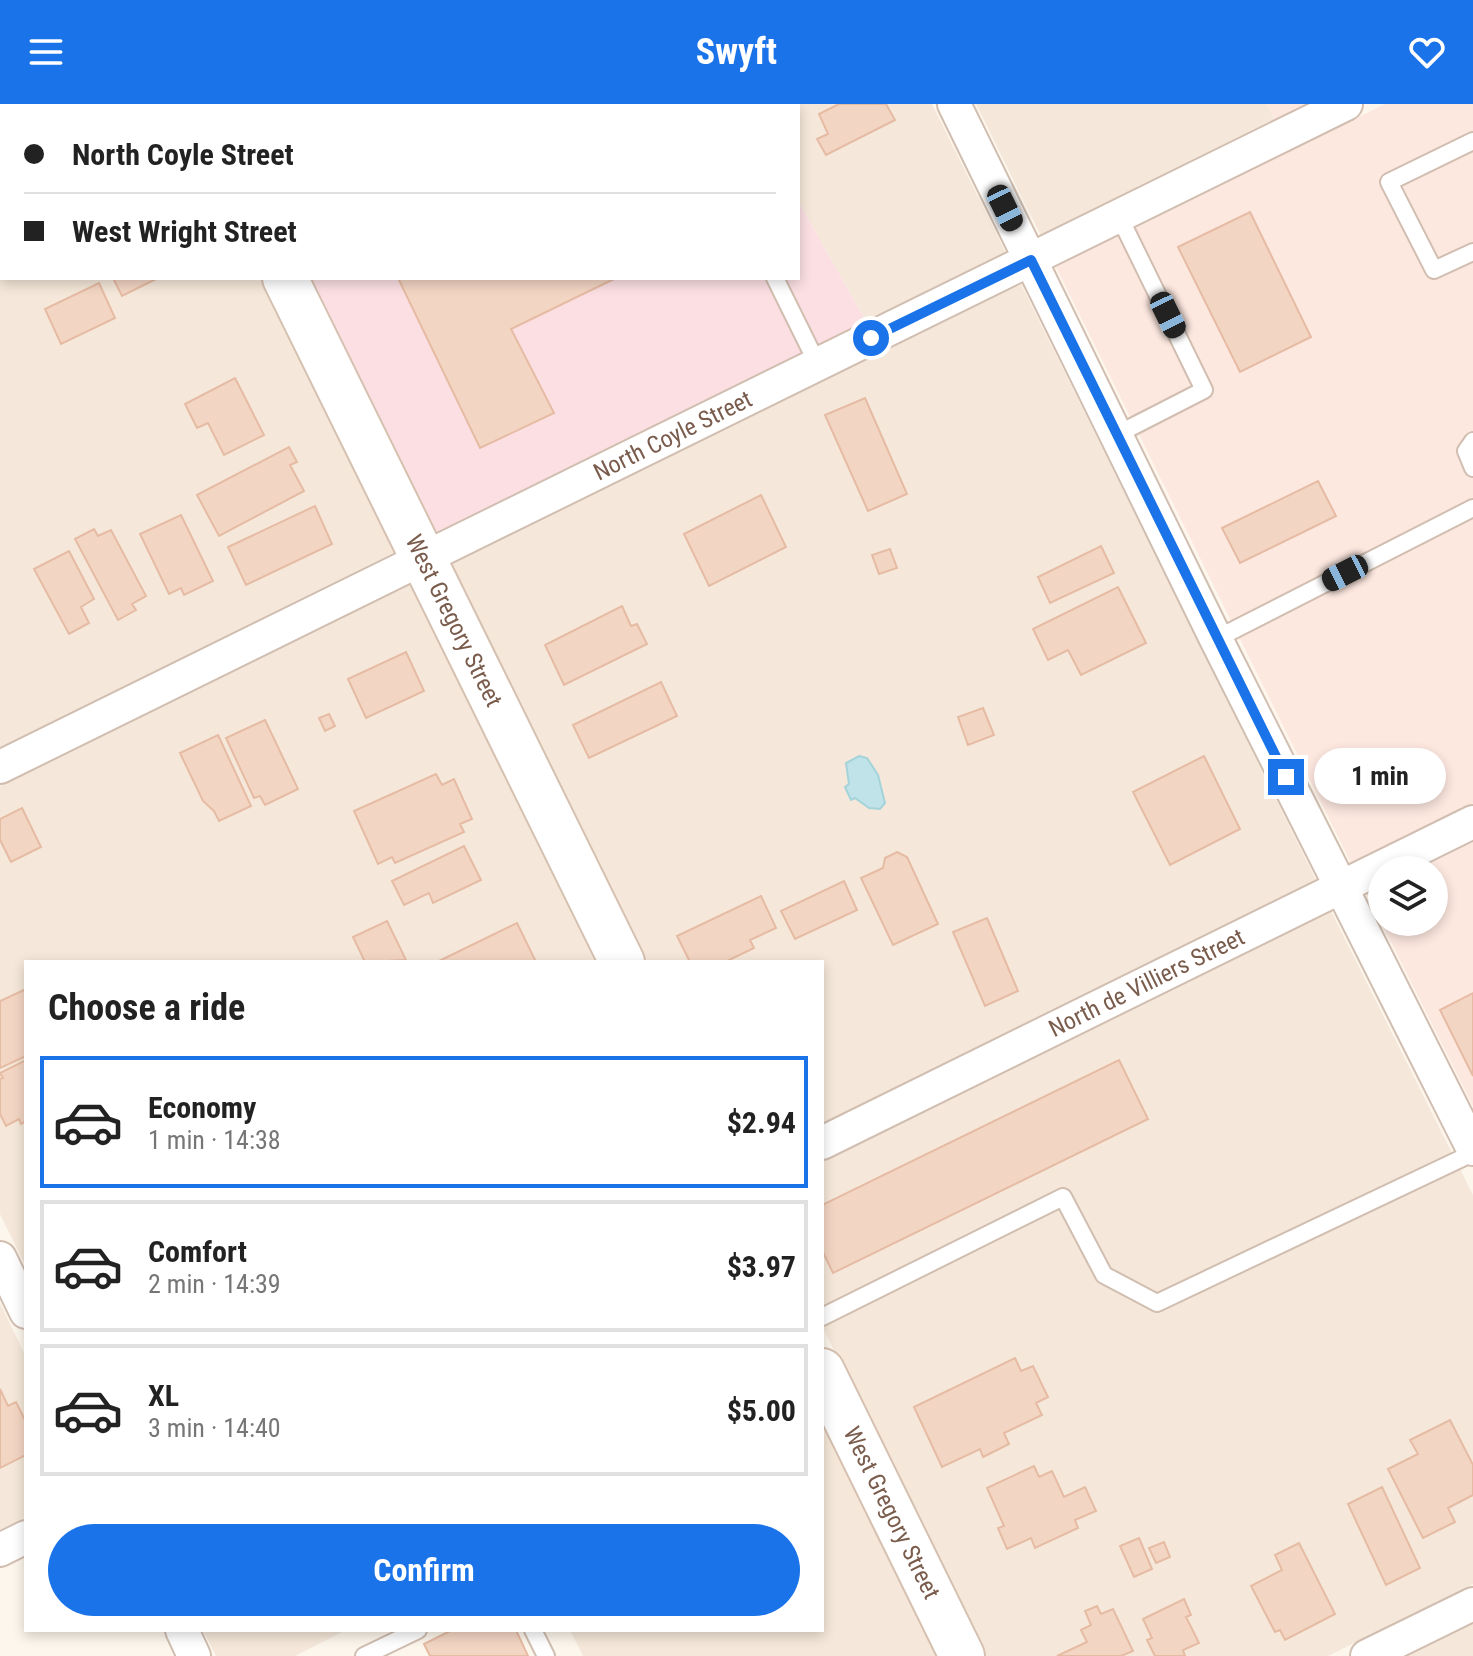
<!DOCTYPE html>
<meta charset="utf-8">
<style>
body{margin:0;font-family:"Roboto Condensed",sans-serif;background:#f2f2f2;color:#222;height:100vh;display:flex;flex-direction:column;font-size:30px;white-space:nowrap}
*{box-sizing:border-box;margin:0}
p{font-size:26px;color:#767676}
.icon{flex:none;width:44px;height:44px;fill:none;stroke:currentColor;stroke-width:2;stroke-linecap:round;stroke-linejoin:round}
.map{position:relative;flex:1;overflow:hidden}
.panel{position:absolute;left:24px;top:856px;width:800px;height:672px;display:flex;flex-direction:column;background:#fff;border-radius:0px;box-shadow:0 4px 12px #0003}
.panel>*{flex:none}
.top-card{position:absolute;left:0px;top:0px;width:800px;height:176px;box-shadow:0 4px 12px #0003;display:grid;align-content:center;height:176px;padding:0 24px;background:#fff}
.fabs{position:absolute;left:1368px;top:752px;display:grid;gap:16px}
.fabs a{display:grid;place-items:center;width:80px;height:80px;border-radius:50%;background:#fff;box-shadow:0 4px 12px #0003;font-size:40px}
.end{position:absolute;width:36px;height:36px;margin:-18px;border:10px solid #1a73e8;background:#fff;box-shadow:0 0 0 4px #fff}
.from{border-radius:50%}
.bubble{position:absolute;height:56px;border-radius:28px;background:#fff;box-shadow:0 4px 12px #0003;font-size:26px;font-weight:700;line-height:56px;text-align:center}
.car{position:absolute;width:24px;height:48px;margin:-24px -12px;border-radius:10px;box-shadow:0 0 6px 2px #0007;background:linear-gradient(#222 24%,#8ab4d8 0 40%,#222 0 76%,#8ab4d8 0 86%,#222 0)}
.top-card b{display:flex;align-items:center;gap:28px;height:76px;font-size:30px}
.top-card b+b{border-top:2px solid #e0e0e0}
.top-card i{width:20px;height:20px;background:#222}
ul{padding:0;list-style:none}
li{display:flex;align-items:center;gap:24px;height:132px;margin:0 16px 12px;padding:0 8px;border:4px solid #e0e0e0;border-radius:0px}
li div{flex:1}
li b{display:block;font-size:30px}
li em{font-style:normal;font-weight:700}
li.active{border-color:#1a73e8}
li>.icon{width:72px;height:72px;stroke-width:1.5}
h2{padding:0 24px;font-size:36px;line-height:96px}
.primary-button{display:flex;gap:16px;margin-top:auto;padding:16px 24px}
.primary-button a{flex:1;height:92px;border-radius:48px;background:#1a73e8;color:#fff;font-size:32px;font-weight:700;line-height:92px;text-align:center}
header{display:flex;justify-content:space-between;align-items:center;height:104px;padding:0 24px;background:#1a73e8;color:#fff;font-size:36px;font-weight:700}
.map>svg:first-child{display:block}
.residential{fill:#f5e8da}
.commercial{fill:#fde8e0}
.medical{fill:#fbdfe3}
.water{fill:#bfe3e8;stroke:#a5d3da;stroke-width:2}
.building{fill:#f3d5c3;stroke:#e6bba3;stroke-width:2}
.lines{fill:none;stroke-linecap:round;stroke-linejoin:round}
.lane-casing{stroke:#d1beb0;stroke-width:20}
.street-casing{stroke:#d1beb0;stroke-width:36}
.secondary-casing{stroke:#d6c0b0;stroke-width:48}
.lane{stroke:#fff;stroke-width:16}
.street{stroke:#fff;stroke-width:32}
.secondary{stroke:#fff;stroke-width:44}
.route{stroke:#1a73e8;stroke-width:10}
.labels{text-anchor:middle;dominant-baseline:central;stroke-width:8;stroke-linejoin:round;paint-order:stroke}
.street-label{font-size:24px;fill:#7a5c4d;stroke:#fffaf3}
</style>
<header><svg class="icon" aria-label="menu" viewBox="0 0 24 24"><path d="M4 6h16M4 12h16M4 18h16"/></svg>Swyft<svg class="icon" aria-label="heart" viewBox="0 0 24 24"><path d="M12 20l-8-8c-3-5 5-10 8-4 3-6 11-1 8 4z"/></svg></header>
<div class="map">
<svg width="1473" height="1552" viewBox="0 0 1473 1552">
<rect width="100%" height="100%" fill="#fdf6ec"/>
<path class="residential" d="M0,0H177L178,2H2V174H263L397,447L0,644Z
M743,0H932L1006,149L866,217L798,97V2Z
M976,0H1267L1275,16L1041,132Z
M1021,180L1316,776L822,1020V858H643L448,461Z
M412,478L599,858H26V1163L0,1110V682Z
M1331,807L1473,1091V1480L1328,1552H984L822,1222V1058Z
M0,1199L26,1253V1413L0,1426Z
M822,1311L940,1552H583L570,1526H822Z
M1473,1519V1552H1406Z
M203,1526H346L295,1552H216Z"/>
<path class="commercial" d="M1267,0H1307L1275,16Z
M1385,0H1473V699L1351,759L1056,163Z
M1473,738V1002L1367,790L1382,783V818H1434V766H1416Z"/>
<path class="medical" d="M221,0H743L745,2H222Z
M798,97L866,217L432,430L306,174H798Z"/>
<path class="water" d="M859,652L867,654L878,671L885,699L880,705L869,704L855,694L851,696L845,683L849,680L846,659Z"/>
<path class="building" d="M13,0H63L58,2Z
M839,0H886L895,16L826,51L817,35L828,30L819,10Z
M1250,108L1311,233L1240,268L1178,143Z
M113,174H158L122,192Z
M398,174H616L511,225L554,309L480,344Z
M99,179L115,214L61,240L45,205Z
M235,274L264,331L224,351L208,319L197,324L185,300Z
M865,294L907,390L868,407L825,311Z
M289,343L297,358L290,361L304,387L219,432L197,391Z
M1318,377L1336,412L1240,459L1222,424Z
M761,391L786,443L709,482L684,430Z
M315,402L332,440L246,481L228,443Z
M181,411L213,477L184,491L181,484L169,490L140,430Z
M94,425L98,432L111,426L146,492L132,500L136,506L118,516L75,435Z
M1101,442L1114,469L1050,499L1038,473Z
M890,445L897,464L879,470L872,451Z
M69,447L94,495L81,503L89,519L69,530L34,465Z
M1118,483L1146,539L1081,571L1068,546L1048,556L1033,525Z
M622,502L631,522L637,520L647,540L564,581L545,541Z
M406,548L424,587L366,614L348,575Z
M661,578L677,612L589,654L573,621Z
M983,604L994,631L968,641L958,613Z
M329,610L335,622L325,627L319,614Z
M265,616L298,685L265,701L260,692L254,694L226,634Z
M218,631L251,702L219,717L214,707L203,697L180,649Z
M1204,652L1240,725L1170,761L1133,688Z
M436,670L442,681L454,675L472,715L460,720L464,728L395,759L392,753L378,760L354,707Z
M22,704L41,743L11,758L0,736V715Z
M464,742L481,776L433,799L429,789L404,801L392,777Z
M897,748L907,753L938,820L893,841L861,774L883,764L885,754Z
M844,777L857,806L795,835L781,807Z
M761,792L776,824L750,836L754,844L725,858H690L677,832Z
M987,814L1018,887L985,902L953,828Z
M387,817L406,856L365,858L353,833Z
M517,819L536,858H437Z
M26,885V952L0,964V897Z
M1473,889V972L1440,906Z
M26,956V1017L21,1020L19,1015L6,1022L0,1010V975L3,974L0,969Z
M1119,956L1148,1015L833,1169L822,1146V1101Z
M1015,1254L1021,1267L1033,1262L1048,1293L1036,1299L1042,1311L1004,1329L1009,1340L983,1353L980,1345L942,1363L914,1303Z
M0,1285L8,1302L16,1298L26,1318V1351L0,1364Z
M1450,1316L1473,1361V1391L1448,1404L1455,1418L1423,1434L1388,1365L1418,1350L1410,1336Z
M1034,1362L1039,1373L1052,1367L1064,1393L1085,1383L1096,1407L1075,1416L1078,1424L1035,1444L1031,1434L1007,1445L998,1424L1004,1422L987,1384Z
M1382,1383L1420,1464L1386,1481L1348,1400Z
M1139,1434L1152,1465L1134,1473L1120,1442Z
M1164,1438L1170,1453L1156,1459L1149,1444Z
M1299,1439L1335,1510L1285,1536L1280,1526L1275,1528L1251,1482L1282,1466L1275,1451Z
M1184,1495L1191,1511L1186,1513L1199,1539L1183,1546L1185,1552H1155L1147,1536L1152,1534L1143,1515Z
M1097,1502L1101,1510L1113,1505L1133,1547L1121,1552H1057L1087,1538L1081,1526L1091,1521L1085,1507Z
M452,1526H516L528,1552H430L424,1540Z"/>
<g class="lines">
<defs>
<path id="lane" d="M688,0L689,2
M438,2L439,0
M1473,37L1389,78L1434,166L1473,148
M775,174L818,261
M1116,331L1204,286L1119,112
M1473,337L1466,347L1473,364
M1216,535L1473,404
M822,1213L1063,1093L1104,1171L1157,1199L1473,1049
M533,1526L546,1552
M364,1552L418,1526"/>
<g id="street">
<path d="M954,0L1216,535L1473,1045"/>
<path id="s1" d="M0,663L1346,0"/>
<path id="s2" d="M822,1039L1473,718"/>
<path d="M0,1154L26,1208"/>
<path d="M0,1446L26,1433"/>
<path d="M182,1526L194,1552"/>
<path d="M1367,1552L1473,1500"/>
</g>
<g id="secondary">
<path d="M199,0L200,2"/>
<path id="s3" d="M285,174L622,858"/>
<path id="s4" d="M822,1267L962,1552"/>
</g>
</defs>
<use href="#lane" class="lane-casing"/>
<use href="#street" class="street-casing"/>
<use href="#secondary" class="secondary-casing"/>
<use href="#lane" class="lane"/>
<use href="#street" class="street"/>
<use href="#secondary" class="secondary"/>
</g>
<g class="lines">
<path class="route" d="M871,234L1031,156L1286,673"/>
</g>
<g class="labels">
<g class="street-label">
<text stroke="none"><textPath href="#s1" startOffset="750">North Coyle Street</textPath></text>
<text stroke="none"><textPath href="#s3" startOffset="382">West Gregory Street</textPath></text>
<text stroke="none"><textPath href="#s2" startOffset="362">North de Villiers Street</textPath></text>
<text stroke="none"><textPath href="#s4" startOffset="158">West Gregory Street</textPath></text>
</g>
</g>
</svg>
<div class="fabs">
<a><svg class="icon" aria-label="layers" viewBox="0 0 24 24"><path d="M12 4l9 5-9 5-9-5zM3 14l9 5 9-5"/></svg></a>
</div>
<i class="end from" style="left:871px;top:234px"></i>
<i class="end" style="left:1286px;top:673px"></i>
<div class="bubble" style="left:1314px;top:644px;width:132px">1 min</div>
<i class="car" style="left:1005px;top:104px;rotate:154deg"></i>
<i class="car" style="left:1168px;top:211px;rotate:154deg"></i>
<i class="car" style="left:1345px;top:469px;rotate:243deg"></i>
<div class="top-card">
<b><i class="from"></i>North Coyle Street</b>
<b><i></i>West Wright Street</b>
</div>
<section class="panel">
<h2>Choose a ride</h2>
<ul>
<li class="active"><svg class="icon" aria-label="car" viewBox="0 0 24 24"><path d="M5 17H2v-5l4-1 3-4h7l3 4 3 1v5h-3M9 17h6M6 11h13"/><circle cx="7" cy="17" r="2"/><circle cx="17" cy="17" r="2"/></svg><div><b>Economy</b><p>1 min · 14:38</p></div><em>$2.94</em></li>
<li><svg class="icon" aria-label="car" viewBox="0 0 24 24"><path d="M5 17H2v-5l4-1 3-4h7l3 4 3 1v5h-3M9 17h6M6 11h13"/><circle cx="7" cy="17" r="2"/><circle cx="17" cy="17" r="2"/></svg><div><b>Comfort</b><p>2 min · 14:39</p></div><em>$3.97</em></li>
<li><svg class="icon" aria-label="car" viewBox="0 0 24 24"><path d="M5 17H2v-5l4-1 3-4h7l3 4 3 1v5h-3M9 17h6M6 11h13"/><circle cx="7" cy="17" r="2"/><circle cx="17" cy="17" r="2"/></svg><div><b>XL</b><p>3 min · 14:40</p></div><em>$5.00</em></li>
</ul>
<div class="primary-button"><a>Confirm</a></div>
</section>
</div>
